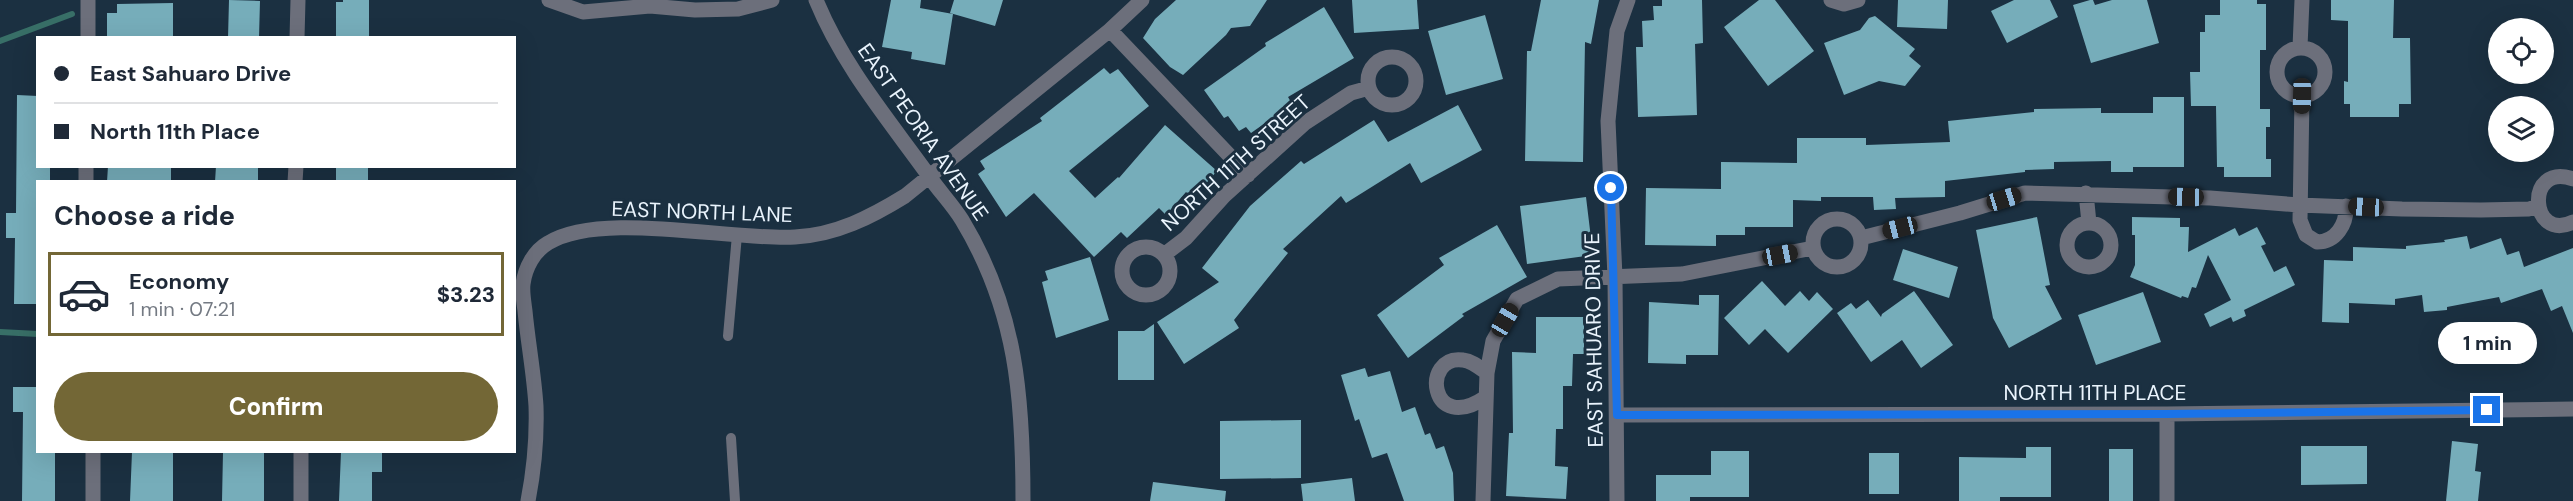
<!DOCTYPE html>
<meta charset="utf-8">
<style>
body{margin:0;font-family:"DM Sans",sans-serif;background:#f6f6f7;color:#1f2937;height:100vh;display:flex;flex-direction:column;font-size:22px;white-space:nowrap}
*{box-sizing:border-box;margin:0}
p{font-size:20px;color:#747a83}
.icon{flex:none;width:33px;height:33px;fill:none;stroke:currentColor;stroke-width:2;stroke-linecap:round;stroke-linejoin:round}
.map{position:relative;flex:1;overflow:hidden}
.drawer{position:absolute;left:36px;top:180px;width:480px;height:273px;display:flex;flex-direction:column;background:#fff;border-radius:0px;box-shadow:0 6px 24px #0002}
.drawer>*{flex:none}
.top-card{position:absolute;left:36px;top:36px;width:480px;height:132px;border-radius:0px;box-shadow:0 6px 24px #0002;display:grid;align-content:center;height:132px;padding:0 18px;background:#fff}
.tools{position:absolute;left:2488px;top:18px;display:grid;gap:12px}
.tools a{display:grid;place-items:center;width:66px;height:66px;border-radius:50%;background:#fff;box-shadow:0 6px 24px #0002;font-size:30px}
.end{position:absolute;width:27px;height:27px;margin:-14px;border:8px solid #1a73e8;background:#fff;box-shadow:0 0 0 3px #fff}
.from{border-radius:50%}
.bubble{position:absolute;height:42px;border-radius:21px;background:#fff;box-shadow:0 6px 24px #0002;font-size:20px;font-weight:800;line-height:42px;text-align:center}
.car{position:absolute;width:18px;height:36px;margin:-18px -9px;border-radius:8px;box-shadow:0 0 4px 2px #0007;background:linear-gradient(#222 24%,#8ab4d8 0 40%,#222 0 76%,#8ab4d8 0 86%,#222 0)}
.top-card b{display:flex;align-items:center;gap:21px;height:57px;font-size:22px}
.top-card b+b{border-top:2px solid #e0e1e3}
.top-card i{width:15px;height:15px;background:#1f2937}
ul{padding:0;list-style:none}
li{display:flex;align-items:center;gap:18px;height:84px;margin:0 12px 9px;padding:0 6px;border:3px solid #e0e1e3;border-radius:0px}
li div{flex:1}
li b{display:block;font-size:22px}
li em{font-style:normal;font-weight:800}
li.active{border-color:#736736}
li>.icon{width:54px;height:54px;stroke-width:1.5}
h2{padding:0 18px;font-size:27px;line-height:72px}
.primary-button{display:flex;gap:12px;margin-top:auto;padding:12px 18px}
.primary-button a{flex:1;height:69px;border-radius:36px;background:#736736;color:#fff;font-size:24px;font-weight:800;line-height:69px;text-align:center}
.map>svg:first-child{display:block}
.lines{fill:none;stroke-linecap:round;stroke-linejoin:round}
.stream{stroke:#386f67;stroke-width:6}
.building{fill:#76adba}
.service{stroke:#6c6f7b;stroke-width:10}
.minor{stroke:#6c6f7b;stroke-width:15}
.route{stroke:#1a73e8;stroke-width:8}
.labels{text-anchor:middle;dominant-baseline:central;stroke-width:6;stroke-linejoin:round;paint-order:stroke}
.street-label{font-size:21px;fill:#eaf4fd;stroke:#1b3041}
</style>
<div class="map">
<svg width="2573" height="501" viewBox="0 0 2573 501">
<rect width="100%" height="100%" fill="#1b3041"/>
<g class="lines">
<path class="stream" d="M0,41L72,14
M0,332L38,334"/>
</g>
<path class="building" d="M229,0L260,1L259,38H228Z
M343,0H369V38H336V2H343Z
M891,0H921L920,8L953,14L945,65L911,59L912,52L882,47Z
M954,0H1003L995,26L950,13Z
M1176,0H1267L1250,26L1231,28L1226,35L1183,75L1170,67L1143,38L1155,19Z
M1352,0H1417L1419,29L1354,33Z
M1541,0H1599L1591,44L1585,42L1583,162L1525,161L1527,51H1531Z
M1662,0H1702L1703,43L1695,44L1697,115L1638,117L1636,47H1643L1642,21L1654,20L1653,6H1662Z
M1759,0H1775L1814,51L1768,86L1724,27Z
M1898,0H1948L1947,29L1897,27Z
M2014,0H2050L2058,17L2007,43L1991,11Z
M2090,0H2093L2095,5L2112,0H2147L2159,43L2091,63L2073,5Z
M2220,0H2257V4H2266V50H2260V109H2270V127H2266V159H2271V177H2224V167H2217L2216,106H2191L2190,72H2200V32H2205V15H2220Z
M2331,0H2394L2393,38H2410L2411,104H2399V117H2350V104H2344V81L2348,82V21L2331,20Z
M173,3V38H107V13H117V4Z
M1324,7L1354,58L1288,97L1292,104L1251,133L1246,127L1239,131L1228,116L1224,118L1204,90L1266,46L1265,43Z
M1485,15L1503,79L1446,95L1428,31Z
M1875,16L1915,49L1909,56L1921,66L1905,86L1879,81L1844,95L1824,43L1860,30L1869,18Z
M1104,68L1110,74L1118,69L1149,106L1069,171L1095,198L1118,177L1119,178L1165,125L1217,171L1193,198L1186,192L1166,215L1159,208L1127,238L1121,232L1094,257L1034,193L1006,217L978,174L985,169L980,161L1042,121L1040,118Z
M17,95L38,96V166H50V182H38V304H14L15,238H6V213H16Z
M2153,97H2184V167H2133V172H2111V161L2054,162V169L2025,170V172L1945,181V197L1895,198L1896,209L1874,210L1873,197H1821V201L1793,200V227H1745V235H1716V246L1645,245L1646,188L1721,189V162L1797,163V138H1866V145L1950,142L1948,121L2034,112V109L2101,108V113H2153Z
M1458,105L1482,150L1421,183L1410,163L1346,203L1341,196L1283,249L1288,253L1234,320L1239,328L1184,364L1157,322L1219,282L1202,268L1250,206L1301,161L1304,164L1374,120L1388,142Z
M108,166H171V182H107Z
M216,166H258V182H215Z
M336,166H368V182H336Z
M1586,197L1593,255L1527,264L1520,206Z
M2037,217L2050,285L2045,286L2062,319L2009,348L1993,318L1976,230Z
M2132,217L2180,218V227H2189L2188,252L2235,228L2239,236L2257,227L2266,244L2261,246L2274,272L2286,266L2295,285L2244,310L2246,316L2233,322L2231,317L2210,327L2204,314L2231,300L2208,255L2196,288L2192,287L2188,298L2182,296L2181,298L2130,277L2135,265V235H2132Z
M1497,225L1527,277L1462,314L1464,316L1408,358L1377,315L1444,265L1439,258Z
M2467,236L2470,249L2501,238L2507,255L2519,251L2524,267L2573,248V333L2562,306L2551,311L2542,289L2501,303L2499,297L2447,307V310L2424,312L2422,295L2395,299V305L2349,303V323L2322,322L2324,260L2353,261V247L2406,249V246L2445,242L2444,240Z
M1903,249L1958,267L1949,298L1893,280Z
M1090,257L1109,320L1056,338L1042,282L1048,280L1045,271Z
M1762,281L1785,306L1800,291L1809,301L1817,292L1833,309L1788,353L1765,329L1749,345L1724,318Z
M1914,291L1953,345L1921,368L1902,340L1871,362L1837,313L1851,303L1856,309L1868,300L1881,317L1882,314Z
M2143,292L2161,342L2096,365L2078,315Z
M1699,295H1719L1718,355H1686V364L1648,363L1649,302L1699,305Z
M1536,317H1584V354H1573L1572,386H1563V429H1556L1555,466L1568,467L1566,499L1506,496L1509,433H1513L1512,352L1536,353Z
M1154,324V380H1118V331H1144Z
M1365,368L1368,377L1390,371L1402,412L1415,407L1425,435L1430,433L1436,449L1444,446L1453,473L1454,501H1404L1387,453L1372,458L1359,419L1355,421L1341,375Z
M13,387H38V452H55V501H22L23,412H13Z
M1301,420V478L1220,479V421Z
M2452,441L2478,444L2475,471L2481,472L2478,501H2446Z
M2301,446H2367V484L2301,485Z
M2026,447H2051V497H2000V501H1959V457L2026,458Z
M2109,449H2133V501H2109Z
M1711,451H1749V497H1690V501H1656V475H1711Z
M132,452H173V501H130Z
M223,452H264V501H222Z
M341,452H382V472H372V501H339Z
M1869,453H1899V494H1869Z
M1352,478L1355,501H1303L1301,484Z
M1153,482L1226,491L1225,501H1150Z"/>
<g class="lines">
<path class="service" d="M728,336L737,235
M731,438L735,501"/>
<path class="minor" d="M549,0L583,12L650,6L695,10L738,9L772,0
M816,0C843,66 888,119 929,176C939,191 952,204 962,220C1017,311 1023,398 1023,501
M1831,0L1844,4L1858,0
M1110,30L1248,175
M88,38V0
M297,38L298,0
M2300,47L2302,0
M2277 72a24 24 0 1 1 48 0a24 24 0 1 1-48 0Z
M1368 81a24 24 0 1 1 48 0a24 24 0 1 1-48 0Z
M2302,96L2300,220L2306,235L2317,242C2336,242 2347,224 2346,206
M2573,179C2524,162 2530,243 2573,222
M86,182V166
M295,182L296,166
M2086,193L2089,223
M1813 243a24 24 0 1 1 48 0a24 24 0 1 1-48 0Z
M2067 245a22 22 0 1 1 44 0a22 22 0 1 1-44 0Z
M1861,238L1960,213L2025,193L2210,198L2299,205L2402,209L2481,210L2529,209L2538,206
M1122 271a24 24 0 1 1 48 0a24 24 0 1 1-48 0Z
M1165,254L1186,238L1224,196L1305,123L1351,93L1369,88
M1486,397C1429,436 1421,354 1463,360C1472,361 1480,368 1487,373
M1617,415L2167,414L2573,409
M93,501V452
M301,501V452
M528,501C534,470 537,437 536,406C534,374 528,343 525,311C524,303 522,292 523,284C525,268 534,251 548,243C601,210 731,241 795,237C836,235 871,217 905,196L1110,30L1142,0
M1483,501L1487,373L1493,341L1517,299L1558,279L1682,274L1813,248
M1617,501L1615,277L1608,121L1617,31L1628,0
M2167,501V414"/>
</g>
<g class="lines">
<path class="route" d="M1611,188L1617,415L2167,414L2487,410"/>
</g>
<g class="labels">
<g class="street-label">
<text transform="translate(923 132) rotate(55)">EAST PEORIA AVENUE</text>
<text transform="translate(1236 163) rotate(-42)">NORTH 11TH STREET</text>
<text transform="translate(702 212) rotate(2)">EAST NORTH LANE</text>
<text transform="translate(1594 340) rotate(-91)">EAST SAHUARO DRIVE</text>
<text x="2095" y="393">NORTH 11TH PLACE</text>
</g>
</g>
</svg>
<div class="tools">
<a><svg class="icon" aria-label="locate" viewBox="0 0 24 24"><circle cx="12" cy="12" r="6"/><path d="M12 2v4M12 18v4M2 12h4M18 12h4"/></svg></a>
<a><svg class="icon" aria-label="layers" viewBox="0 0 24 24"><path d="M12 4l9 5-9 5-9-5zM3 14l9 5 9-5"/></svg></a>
</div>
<i class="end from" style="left:1611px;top:188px"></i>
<i class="end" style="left:2487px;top:410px"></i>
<div class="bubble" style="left:2438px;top:322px;width:99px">1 min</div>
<i class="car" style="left:2302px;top:96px;rotate:181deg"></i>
<i class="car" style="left:2186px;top:197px;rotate:271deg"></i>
<i class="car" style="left:2004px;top:199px;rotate:73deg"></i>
<i class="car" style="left:2366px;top:207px;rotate:273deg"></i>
<i class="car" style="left:1900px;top:228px;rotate:256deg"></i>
<i class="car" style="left:1780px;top:255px;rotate:79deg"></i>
<i class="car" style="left:1505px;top:320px;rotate:30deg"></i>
<div class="top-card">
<b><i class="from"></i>East Sahuaro Drive</b>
<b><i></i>North 11th Place</b>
</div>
<section class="drawer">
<h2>Choose a ride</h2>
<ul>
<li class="active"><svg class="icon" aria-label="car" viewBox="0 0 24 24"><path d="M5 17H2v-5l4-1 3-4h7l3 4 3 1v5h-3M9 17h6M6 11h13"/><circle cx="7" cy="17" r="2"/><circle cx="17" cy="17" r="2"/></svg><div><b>Economy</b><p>1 min · 07:21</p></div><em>$3.23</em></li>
</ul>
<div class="primary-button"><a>Confirm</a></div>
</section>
</div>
